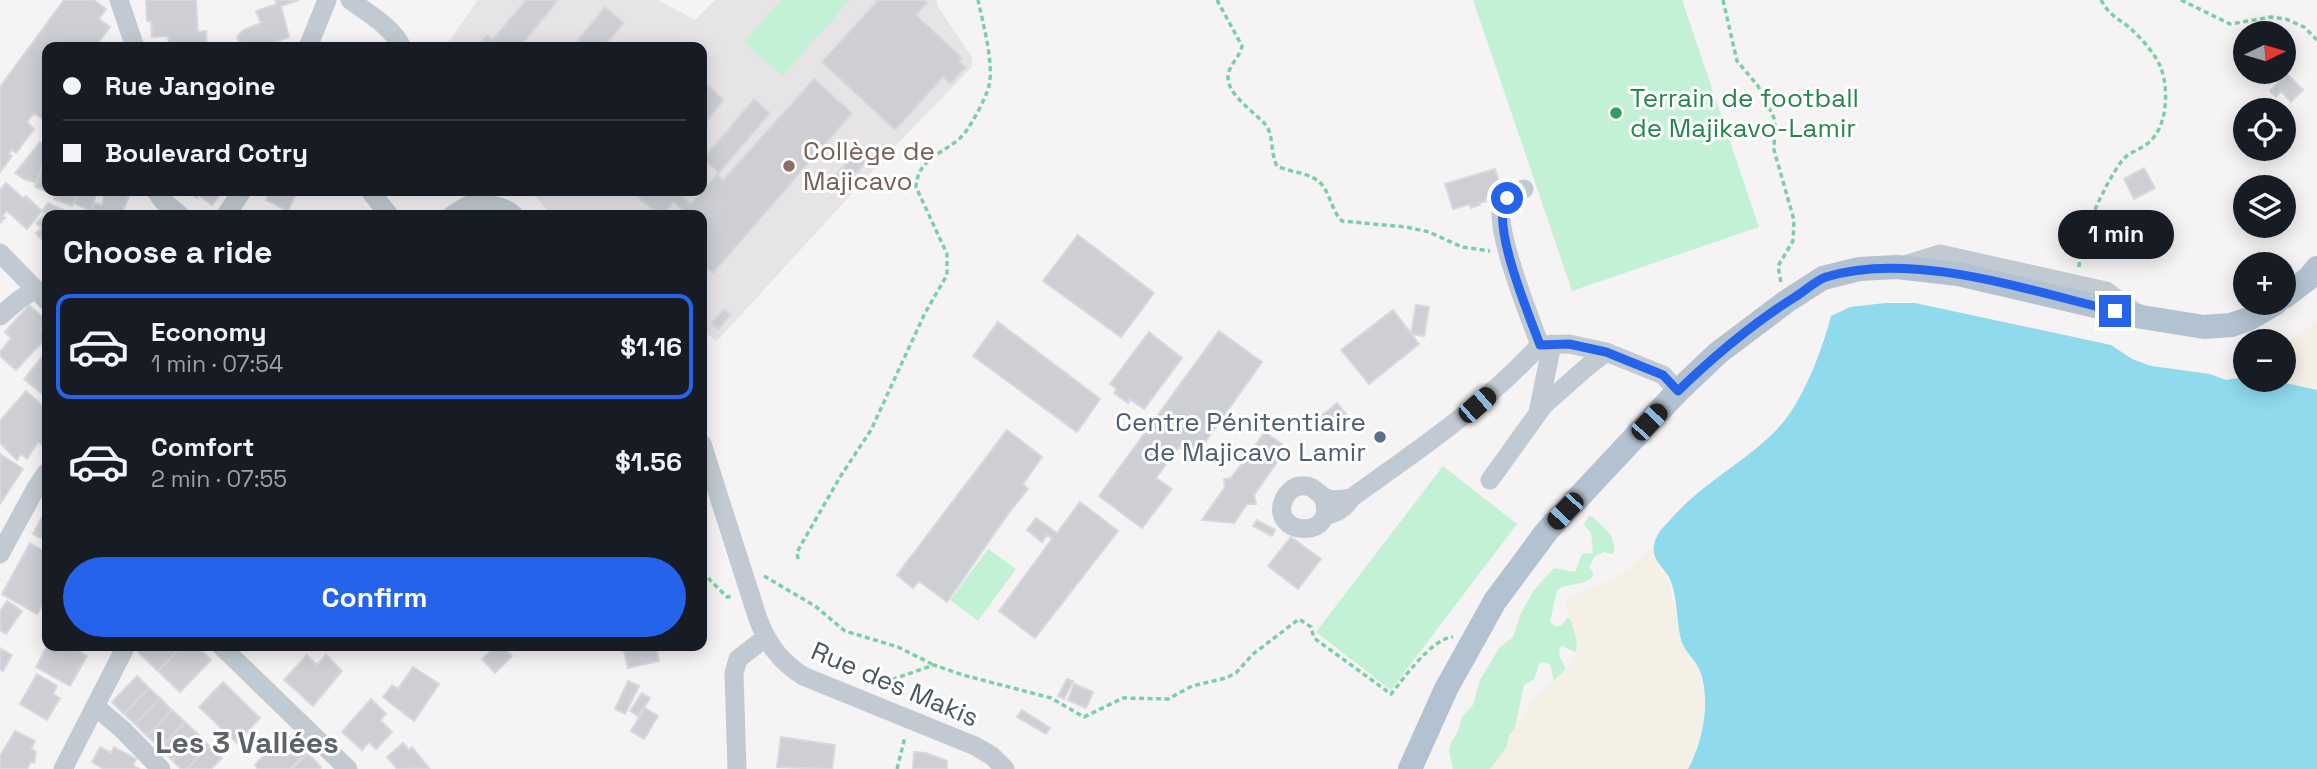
<!DOCTYPE html>
<meta charset="utf-8">
<style>
body{margin:0;font-family:"Space Grotesk",sans-serif;background:#242831;color:#f1f3f6;height:100vh;display:flex;flex-direction:column;font-size:26px;white-space:nowrap}
*{box-sizing:border-box;margin:0}
p{font-size:23px;color:#9ea1a6}
.icon{flex:none;width:38px;height:38px;fill:none;stroke:currentColor;stroke-width:2;stroke-linecap:round;stroke-linejoin:round}
.map{position:relative;flex:1;overflow:hidden}
.side{position:absolute;left:42px;top:210px;width:665px;height:441px;display:flex;flex-direction:column;background:#171b24;border-radius:14px;box-shadow:0 4px 18px #0003}
.side>*{flex:none}
.banner{position:absolute;left:42px;top:42px;width:665px;height:154px;border-radius:14px;box-shadow:0 4px 18px #0003;display:grid;align-content:center;height:154px;padding:0 21px;background:#171b24}
.needle{width:46px;rotate:85deg}
.tools{position:absolute;left:2233px;top:21px;display:grid;gap:14px}
.tools a{display:grid;place-items:center;width:63px;height:63px;border-radius:50%;background:#171b24;box-shadow:0 4px 18px #0003;font-size:35px}
.end{position:absolute;width:32px;height:32px;margin:-16px;border:9px solid #2563eb;background:#fff;box-shadow:0 0 0 4px #fff}
.from{border-radius:50%}
.bubble{position:absolute;height:49px;border-radius:24px;background:#171b24;box-shadow:0 4px 18px #0003;font-size:23px;font-weight:800;line-height:49px;text-align:center}
.car{position:absolute;width:21px;height:42px;margin:-21px -10px;border-radius:9px;box-shadow:0 0 5px 2px #0007;background:linear-gradient(#222 24%,#8ab4d8 0 40%,#222 0 76%,#8ab4d8 0 86%,#222 0)}
.banner b{display:flex;align-items:center;gap:24px;height:66px;font-size:26px}
.banner b+b{border-top:2px solid #363941}
.banner i{width:18px;height:18px;background:#f1f3f6}
ul{padding:0;list-style:none}
li{display:flex;align-items:center;gap:21px;height:105px;margin:0 14px 10px;padding:0 7px;border:4px solid transparent;border-radius:14px}
li div{flex:1}
li b{display:block;font-size:26px}
li em{font-style:normal;font-weight:800}
li.selected{border-color:#2563eb}
li>.icon{width:63px;height:63px;stroke-width:1.5}
h2{padding:0 21px;font-size:32px;line-height:84px}
.cta{display:flex;gap:14px;margin-top:auto;padding:14px 21px}
.cta a{flex:1;height:80px;border-radius:42px;background:#2563eb;color:#fff;font-size:28px;font-weight:800;line-height:80px;text-align:center}
.map>svg:first-child{display:block}
.education{fill:#e6e4e5}
.green{fill:#c3f1d5}
.sand{fill:#f5f0e5}
.water{fill:#90daee}
.building{fill:#cdcfd5;stroke:#d7d9de;stroke-width:2}
.lines{fill:none;stroke-linecap:round;stroke-linejoin:round}
.path{stroke:#7ad0a6;stroke-width:3.5;stroke-dasharray:5 3.5;stroke-linecap:butt}
.minor{stroke:#c1cad2;stroke-width:19}
.major{stroke:#b3c2d1;stroke-width:24}
.route{stroke:#2563eb;stroke-width:9}
.leisure-dot{fill:#2e9e5b;stroke:#fff;stroke-width:2.5}
.education-dot{fill:#8d6e63;stroke:#fff;stroke-width:2.5}
.service-dot{fill:#5c6f8a;stroke:#fff;stroke-width:2.5}
.labels{text-anchor:middle;dominant-baseline:central;stroke-width:6;stroke-linejoin:round;paint-order:stroke}
.leisure-label{font-size:26px;fill:#27864d;stroke:#fff;text-anchor:start}
.education-label{font-size:26px;fill:#785e54;stroke:#fff;text-anchor:start}
.service-label{font-size:26px;fill:#4e5e75;stroke:#fff;text-anchor:end}
.street-label{font-size:26px;fill:#4a5661;stroke:#fff}
.quarter-label{font-size:30px;font-weight:bold;fill:#5f6368;stroke:#fff}
</style>
<div class="map">
<svg width="2317" height="769" viewBox="0 0 2317 769">
<rect width="100%" height="100%" fill="#f5f3f3"/>
<path class="education" d="M478,0H658L695,20L715,0H936L940,10L972,57V67L900,141L717,341L702,330V215H551L531,191H702V47H445Z"/>
<path class="green" d="M781,0H850L782,76L744,42Z
M1473,0H1682L1759,227L1572,291Z
M1443,466L1517,524L1391,690L1316,632Z
M1591,516C1602,526 1619,537 1613,554L1604,552L1595,556L1589,567L1594,575C1584,587 1569,582 1557,590L1550,622L1556,627L1562,625L1567,618L1575,619L1584,656L1562,646L1559,649L1560,658C1565,666 1567,666 1564,676L1554,682L1550,664L1540,662L1534,679L1524,685L1514,733L1509,736L1506,754L1495,769H1453L1449,751L1451,743L1458,731L1462,717L1473,705L1480,680L1499,648L1513,637L1521,613L1534,590L1554,568L1575,572L1582,554L1593,553L1591,533L1584,525L1588,517Z
M988,549L1016,569L978,621L950,600Z"/>
<path class="sand" d="M2317,320V390L2273,380H2284V342L2307,330Z
M1653,547L1659,566L1668,576L1681,642L1700,671L1705,701L1703,728L1688,769H1490L1507,746L1509,736L1531,703L1572,663C1585,639 1567,623 1565,600C1585,588 1608,583 1627,570C1637,563 1641,553 1653,547Z"/>
<path class="water" d="M1885,303H1915L2111,345L2132,359L2151,366L2210,374L2226,380L2245,377V380H2273L2317,390V769H1688C1703,742 1711,701 1700,671C1696,660 1684,651 1681,640C1676,620 1678,596 1669,577C1663,567 1651,559 1654,545C1656,534 1664,526 1671,519C1704,481 1748,461 1780,426C1804,399 1822,350 1831,316L1850,307Z"/>
<path class="building" d="M64,0H94L106,9L99,19L110,27L95,47H47V116L44,120L34,113L27,122L34,129L16,153L12,149L9,154L12,156L0,172V87Z
M146,0H196L198,32L206,31L207,47H169L168,36L152,37L151,21H147Z
M275,0H299L281,6L289,37L275,42L277,47H242L237,37L243,30L261,23L256,11L277,4Z
M526,0H558L520,47H476L487,35L493,39Z
M878,0H924L927,3L916,15L962,58L959,61L966,67L950,84L943,77L895,130L822,62Z
M605,7L624,23L604,47H572Z
M2287,74L2303,90L2291,102L2281,91L2276,97L2270,91Z
M814,79L852,113L713,273L702,264V215H688L674,202L663,215H659L631,191H676L691,204L717,174L723,180Z
M705,83L724,100L702,127V87Z
M754,99L770,113L719,173L703,159Z
M40,142L47,146V150L37,183L24,179L15,173Z
M862,148L871,157L844,186L834,176Z
M46,153L47,191H56L55,195L35,187Z
M2144,168L2155,188L2134,199L2124,179Z
M1495,169L1503,193L1486,198L1487,201L1479,203L1480,205L1471,208L1470,204L1453,209L1445,184Z
M6,183L23,198L26,196L42,211L27,229L7,211L2,216L5,218L0,223V190Z
M56,191H78L72,206L54,199Z
M78,191H97L91,211L74,203Z
M97,191H131L121,215H90L94,203L102,205L104,196L97,193Z
M188,191H221L222,192L212,205L199,195L197,198Z
M271,191H297L288,211L266,200Z
M48,203L72,214L47,215V245L36,233L42,228L36,223L45,214L42,211Z
M2115,211L2128,230L2109,242L2097,222Z
M2130,228H2150V254H2130Z
M1078,235L1154,293L1121,337L1043,281Z
M29,305L46,320L41,329L47,337L16,370L0,356V352L11,338L5,332Z
M1416,305L1429,307L1424,336L1411,334Z
M724,309L731,315L718,329L712,323Z
M1393,310L1419,344L1369,384L1341,350Z
M998,322L1100,399L1077,432L973,356Z
M1219,331L1262,362L1194,458L1179,447L1156,478L1172,489L1142,528L1099,496Z
M1149,332L1182,358L1144,409L1130,399L1128,403L1114,393L1117,389L1110,384Z
M47,351V398L24,379Z
M26,391L47,410V444L45,447L38,442L27,459L21,454L17,460L0,443V421Z
M1337,403L1346,414L1329,429L1319,418Z
M1007,430L1042,457L1023,484L1028,489L1008,514L947,602L919,581L913,588L897,575Z
M1265,432L1287,448L1254,495L1256,504H1247L1234,523L1202,520L1225,487L1224,479L1231,478Z
M0,454L23,469L0,504Z
M1080,502L1118,531L1035,638L999,611L1052,539L1047,535L1042,542L1027,530L1036,518L1057,533Z
M47,508V541L33,534Z
M1257,520L1275,530L1272,536L1253,526Z
M1291,537L1321,559L1298,589L1268,566Z
M30,543L47,553V596L37,614L2,594Z
M7,601L22,611L6,634L0,630V611Z
M47,646H70L87,656L70,686L36,667Z
M142,646H182L158,671L137,651Z
M182,646H197L211,660L180,692L158,671Z
M497,646H502L512,656L495,673L482,659Z
M623,646H656L659,661L628,668Z
M0,648L12,655L3,671L0,669Z
M307,655L317,665L326,655L342,671L313,706L284,680Z
M413,667L439,684L414,721L383,697L392,685L398,689Z
M37,674L57,686L53,694L60,698L47,720L20,704Z
M137,676L149,688L124,714L112,702Z
M1067,679L1073,681L1064,699L1058,696Z
M628,681L639,686L625,714L615,709Z
M223,682L260,718L237,743L199,707Z
M1074,684L1093,692L1086,708L1068,700Z
M149,688L160,698L135,724L124,714Z
M642,693L650,698L638,716L630,711Z
M160,698L172,710L147,736L135,724Z
M371,699L386,714L380,720L392,732L376,749L369,742L362,750L342,732Z
M645,708L658,716L644,739L631,731Z
M172,710L185,722L160,748L147,736Z
M1022,710L1050,728L1046,734L1017,717Z
M185,722L197,733L172,760L160,748Z
M15,731L35,741L31,749L36,752L34,763L31,762L27,769H0V756Z
M197,733L209,746L187,769H181L172,760Z
M285,733L307,752L290,769H258L255,765Z
M781,737L835,745L832,769L777,767Z
M403,743L409,750L412,747L429,768L397,769L387,757Z
M209,746L222,758L211,769H187Z
M100,747L111,753L114,747L136,759L133,765L139,769H104L92,762Z
M914,752L926,753L947,761V769H913Z
M308,753L321,767L319,769H292Z"/>
<g class="lines">
<path class="path" d="M1217,0L1242,46C1240,57 1228,66 1228,77C1227,94 1255,113 1265,124C1274,134 1270,153 1277,166C1291,173 1313,172 1323,186C1331,197 1332,211 1342,221L1406,227L1429,232L1462,247L1490,251
M1723,0L1737,61L1758,86L1775,120L1774,150L1794,220L1793,241L1778,266L1781,283
M2181,0L2230,24L2272,17L2286,19L2304,27L2317,40
M2079,267C2081,236 2103,187 2121,162C2128,152 2138,151 2147,144C2168,128 2169,90 2161,68C2156,55 2142,39 2132,30C2118,17 2112,19 2101,0
M798,559L797,552L840,477L871,430L925,313L947,275V254L916,187C918,156 946,154 964,134C972,124 986,98 989,86C994,62 983,24 978,0
M702,572L727,597L734,596
M764,576L815,606L845,631L898,647L932,664
M876,685L934,665L963,675L1051,698L1084,717L1123,698L1168,699L1192,686L1226,678L1236,673L1253,654L1299,619L1311,627L1314,638L1391,694C1404,678 1432,638 1453,637
M897,769L905,737"/>
<path class="minor" d="M119,0L135,47
M350,0C368,13 392,27 402,47
M308,47L327,0
M1524,189C1517,193 1505,197 1502,205C1494,229 1530,318 1540,345
M156,191L162,200L180,215
M370,191L389,215
M226,215L242,191
M452,215C458,212 466,205 473,204C486,203 505,206 514,215
M0,253L47,301
M1901,266L1940,254L2106,291L2135,312
M0,316L20,299L36,289
M1540,345L1569,344L1606,352L1663,375L1678,391
M1538,413L1552,344
M702,444L758,619C768,645 780,661 803,676L975,746L992,756L1005,769
M1490,480L1544,405L1587,367L1606,352
M1323,497C1340,541 1268,537 1284,499C1287,493 1293,487 1300,486C1312,484 1316,492 1324,497C1332,502 1343,499 1351,498C1345,509 1336,513 1325,516
M1351,498C1417,451 1485,405 1540,345
M0,554L36,488L47,472
M221,646L348,769
M96,707L123,730L161,769
M63,769L126,646
M737,769L734,673L738,659L765,638"/>
<path class="major" d="M2284,297L2309,278L2317,268
M1410,769L1446,689L1495,601L1547,531L1678,391L1718,353L1787,301L1823,278L1859,269L1897,267L1958,274L2142,317L2204,327L2231,325L2249,319L2276,303"/>
</g>
<g class="lines">
<path class="route" d="M1507,198C1489,222 1530,317 1540,345L1569,344L1606,352L1663,375L1678,391C1714,356 1752,324 1795,297C1805,291 1815,281 1826,277C1912,250 2030,291 2115,311"/>
</g>
<circle class="leisure-dot" cx="1616" cy="113" r="7"/>
<circle class="education-dot" cx="789" cy="166" r="7"/>
<circle class="service-dot" cx="1380" cy="437" r="7"/>
<g class="labels">
<g class="leisure-label">
<text x="1630" y="98">Terrain de football<tspan x="1630" dy="30">de Majikavo-Lamir</tspan></text>
</g>
<g class="education-label">
<text x="803" y="151">Collège de<tspan x="803" dy="30">Majicavo</tspan></text>
</g>
<g class="service-label">
<text x="1366" y="422">Centre Pénitentiaire<tspan x="1366" dy="30">de Majicavo Lamir</tspan></text>
</g>
<g class="street-label">
<text transform="translate(895 684) rotate(23)">Rue des Makis</text>
</g>
<g class="quarter-label">
<text x="247" y="742">Les 3 Vallées</text>
</g>
</g>
</svg>
<div class="tools">
<a><svg class="needle" viewBox="-14 -14 28 28"><path d="M0-13l5 13h-10z" fill="#e53935"/><path d="M0 13l5-13h-10z" fill="#9ea1a6"/></svg></a>
<a><svg class="icon" aria-label="locate" viewBox="0 0 24 24"><circle cx="12" cy="12" r="6"/><path d="M12 2v4M12 18v4M2 12h4M18 12h4"/></svg></a>
<a><svg class="icon" aria-label="layers" viewBox="0 0 24 24"><path d="M12 4l9 5-9 5-9-5zM3 14l9 5 9-5"/></svg></a>
<a>+</a>
<a>−</a>
</div>
<i class="end from" style="left:1507px;top:198px"></i>
<i class="end" style="left:2115px;top:311px"></i>
<div class="bubble" style="left:2058px;top:210px;width:116px">1 min</div>
<i class="car" style="left:1477px;top:405px;rotate:49deg"></i>
<i class="car" style="left:1649px;top:422px;rotate:43deg"></i>
<i class="car" style="left:1565px;top:511px;rotate:223deg"></i>
<div class="banner">
<b><i class="from"></i>Rue Jangoine</b>
<b><i></i>Boulevard Cotry</b>
</div>
<section class="side">
<h2>Choose a ride</h2>
<ul>
<li class="selected"><svg class="icon" aria-label="car" viewBox="0 0 24 24"><path d="M5 17H2v-5l4-1 3-4h7l3 4 3 1v5h-3M9 17h6M6 11h13"/><circle cx="7" cy="17" r="2"/><circle cx="17" cy="17" r="2"/></svg><div><b>Economy</b><p>1 min · 07:54</p></div><em>$1.16</em></li>
<li><svg class="icon" aria-label="car" viewBox="0 0 24 24"><path d="M5 17H2v-5l4-1 3-4h7l3 4 3 1v5h-3M9 17h6M6 11h13"/><circle cx="7" cy="17" r="2"/><circle cx="17" cy="17" r="2"/></svg><div><b>Comfort</b><p>2 min · 07:55</p></div><em>$1.56</em></li>
</ul>
<div class="cta"><a>Confirm</a></div>
</section>
</div>
